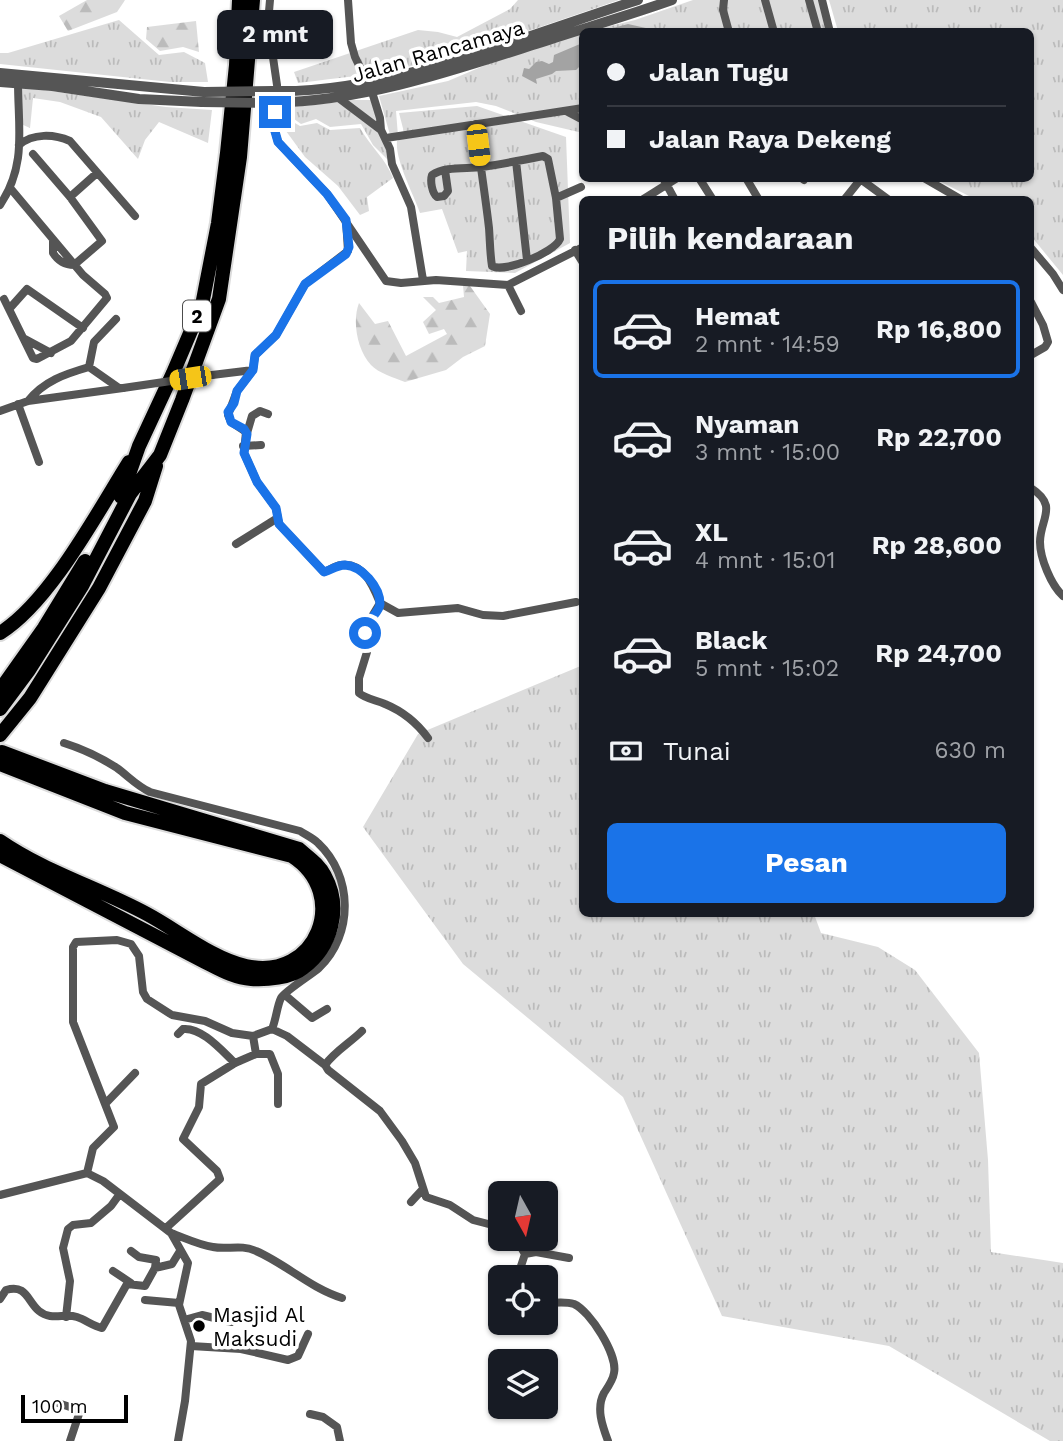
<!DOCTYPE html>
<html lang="id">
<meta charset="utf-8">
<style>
body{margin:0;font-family:"Work Sans",sans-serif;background:#20242c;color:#f1f3f6;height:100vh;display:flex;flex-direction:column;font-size:26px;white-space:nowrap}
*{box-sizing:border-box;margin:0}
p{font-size:23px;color:#9ea1a6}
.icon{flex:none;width:38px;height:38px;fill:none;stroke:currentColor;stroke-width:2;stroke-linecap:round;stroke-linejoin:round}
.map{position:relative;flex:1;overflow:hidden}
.details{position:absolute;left:579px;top:196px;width:455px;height:721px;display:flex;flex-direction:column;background:#171b24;border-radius:10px;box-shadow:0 2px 5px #0004}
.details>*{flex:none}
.guide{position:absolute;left:579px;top:28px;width:455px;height:154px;border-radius:10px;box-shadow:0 2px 5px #0004;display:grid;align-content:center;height:154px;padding:0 28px;background:#171b24}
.needle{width:46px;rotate:172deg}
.controls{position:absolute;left:488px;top:1181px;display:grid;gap:14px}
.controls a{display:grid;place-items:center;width:70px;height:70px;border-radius:10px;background:#171b24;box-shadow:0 2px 5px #0004;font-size:35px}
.scale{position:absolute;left:21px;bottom:18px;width:107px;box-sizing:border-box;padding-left:7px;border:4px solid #000;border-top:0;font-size:19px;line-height:24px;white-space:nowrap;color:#000;-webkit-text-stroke:5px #fff;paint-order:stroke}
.end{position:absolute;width:32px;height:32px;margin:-16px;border:9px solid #1a73e8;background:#fff;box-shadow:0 0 0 4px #fff}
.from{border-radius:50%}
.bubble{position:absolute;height:49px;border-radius:10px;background:#171b24;box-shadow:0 2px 5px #0004;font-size:23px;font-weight:700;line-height:49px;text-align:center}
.car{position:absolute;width:21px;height:42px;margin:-21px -10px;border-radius:9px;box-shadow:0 0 5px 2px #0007;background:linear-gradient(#f5c518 24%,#345 0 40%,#f5c518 0 76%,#345 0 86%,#f5c518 0)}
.guide b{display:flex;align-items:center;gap:24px;height:66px;font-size:26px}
.guide b+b{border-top:2px solid #363941}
.guide i{width:18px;height:18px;background:#f1f3f6}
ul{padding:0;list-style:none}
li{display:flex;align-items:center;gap:21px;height:98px;margin:0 14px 10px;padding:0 14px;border:4px solid transparent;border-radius:10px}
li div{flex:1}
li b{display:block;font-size:26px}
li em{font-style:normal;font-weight:700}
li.selected{border-color:#1a73e8}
li>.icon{width:63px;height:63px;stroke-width:1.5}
h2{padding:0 28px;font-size:32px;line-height:84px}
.pay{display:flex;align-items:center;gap:18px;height:77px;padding:0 28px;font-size:26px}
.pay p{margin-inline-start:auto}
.button{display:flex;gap:14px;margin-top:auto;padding:14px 28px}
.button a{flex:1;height:80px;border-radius:10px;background:#1a73e8;color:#fff;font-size:28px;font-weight:700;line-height:80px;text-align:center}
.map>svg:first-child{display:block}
.grass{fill:url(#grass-tufts)}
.forest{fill:url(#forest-firs)}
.water{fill:#a3a3a3}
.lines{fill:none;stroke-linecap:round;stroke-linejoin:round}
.motorway-casing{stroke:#dbdbdb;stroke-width:18}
.minor{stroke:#555;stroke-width:8}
.tertiary{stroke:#555;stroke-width:10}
.motorway{stroke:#000;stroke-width:14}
.minor-bridge{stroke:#555;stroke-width:8}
.tertiary-bridge{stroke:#555;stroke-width:10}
.route{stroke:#1a73e8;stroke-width:9}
.poi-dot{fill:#000;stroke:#fff;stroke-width:2.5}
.labels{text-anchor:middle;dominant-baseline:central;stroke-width:7;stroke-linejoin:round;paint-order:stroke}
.shield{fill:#fff;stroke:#4c4c4c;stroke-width:2}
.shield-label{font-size:19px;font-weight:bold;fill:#000}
.street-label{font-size:21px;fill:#000;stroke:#fff}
.poi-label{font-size:21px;fill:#000;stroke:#fff;text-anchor:start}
</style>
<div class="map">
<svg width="1063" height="1441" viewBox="0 0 1063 1441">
<defs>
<pattern id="grass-tufts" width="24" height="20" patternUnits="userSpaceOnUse" patternTransform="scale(1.75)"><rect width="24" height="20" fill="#dcdcdc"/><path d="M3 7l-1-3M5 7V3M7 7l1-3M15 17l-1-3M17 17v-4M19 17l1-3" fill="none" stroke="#bbb"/></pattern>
<pattern id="forest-firs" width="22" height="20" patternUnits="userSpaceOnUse" patternTransform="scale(1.75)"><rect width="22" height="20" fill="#dcdcdc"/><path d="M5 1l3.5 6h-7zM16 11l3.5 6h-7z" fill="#bbb"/></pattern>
</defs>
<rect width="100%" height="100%" fill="#fff"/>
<path class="grass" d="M518,0H619C553,22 487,47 420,64C380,74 338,78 298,83L294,72L418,30L438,32L457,37L510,9Z
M693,0H819L829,32H586L635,20Z
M829,0H1063V275L1031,236V200L975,199L935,179L1031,178V32L838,31Z
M119,20L159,55L184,52L205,63L208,82H170L0,64V53H8Z
M583,32V133L536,122L496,106L476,102L396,111L398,136L390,135L379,96L448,81L535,44Z
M22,87L166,107L212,110L208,143L159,122L145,140L138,159L101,117L60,102L33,98L30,128L21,124Z
M347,98L355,100H371L390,162L373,145L361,124L330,127L316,119L301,124L290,116L285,108L338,102Z
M477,106L566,137L570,243L515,273L466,271L467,251L458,253L442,209L420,213C413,193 395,160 397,141L405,136L399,113Z
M288,119L300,126L317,123L330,130L360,128C370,146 386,159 393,178L367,197L369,211L360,215L338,186L305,157L286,131Z
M583,665V914H814L821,933L878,947L915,970L979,1053L988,1160L991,1252L1063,1263V1441H1050L889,1346L722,1316L623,1097L463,964L363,827L418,734Z"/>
<path class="forest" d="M87,0H125L117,12L68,31L59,16Z
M196,21L199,52L183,47L160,51L146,39L147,27Z
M463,285L470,286L490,314L485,346L463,357L446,370L405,382C395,378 378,373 371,365C357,350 352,321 359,303L375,324L388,321L406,356L447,334L444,329L429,334L423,322L436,310L423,297H433L439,303L464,297Z"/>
<path class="water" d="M628,24L659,31H602Z
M580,44L583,45V63L576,70L556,71L552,74L536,79L537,84L522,76L524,68L529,69L536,62L542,61L549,64L553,62L554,55Z"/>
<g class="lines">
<defs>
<path id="motorway" d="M121,497L139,446L173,373L202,305L218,223L227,153L236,65L239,0
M0,633C50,602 97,513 129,462
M0,690L44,628L85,561
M0,709L29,670L82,586L130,494L160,455L182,400L219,299L240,157L253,0
M0,735L30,698L99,588L145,501L156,466
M0,764L125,813L292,856C351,894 317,982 246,966C213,959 177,930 147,914C99,888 45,872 0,841
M0,855L205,962C219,969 234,978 251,979C266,980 291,978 303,968C332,947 342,907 325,876C319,864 308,857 299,849L105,791L2,752"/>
</defs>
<use href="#motorway" class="motorway-casing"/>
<path class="minor" d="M270,0L268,23L277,85
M348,0L351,43L355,57L372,92L380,118L381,130L390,149L392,164L411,207L423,280
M724,0L723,10L729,32
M765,0L774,32
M809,0L818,32
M822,0L830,32
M336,96L381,130
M566,111L583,120
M275,112L274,128L278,142L327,194L386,281L401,283L436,280L508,285L583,247
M386,138L583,108
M19,145C33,133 54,134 70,141L135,216
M33,154L70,197L102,241L74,265C64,265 58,261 53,253V240
M516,161L527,260
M445,170L448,191L444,196L437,197C432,193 430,181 432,175C445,166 466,169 482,167C502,164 523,160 543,156L548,159L556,198L560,239C554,253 504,273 492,266C490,254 490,241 489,228C485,193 479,159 476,124
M663,178L675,200
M699,178L713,200
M746,178L759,200
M859,178L889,200
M924,178L962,200
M804,180L805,178
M70,197L97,173
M556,198L581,187
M642,200L677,178
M844,200L860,180
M0,205C27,165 18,128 18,82
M346,220L348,251L305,284L276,335L255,355L253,370L237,391L228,415L231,422L246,432L244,453L257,482L276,508L279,524L324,572C330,570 334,566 341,565C364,562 373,586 380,603L365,628L367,652L359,678V693C366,699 376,700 385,704C402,711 417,723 428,738
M1031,248L1053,274L1063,290
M575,250L583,263
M508,285L521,311
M4,299L33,358L37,359L71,341L107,298L105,294L83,275L11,189
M1031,302L1043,325L1048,342L1045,347L1031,355
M10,308L27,289L83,328
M116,319L94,342L89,367L119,388
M25,339L51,353
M212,375L253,370
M28,401C44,381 65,374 89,367
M18,404L39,462
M0,411L28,401L123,388
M247,433L252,416L260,411L268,414
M243,446L261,445
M1031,488C1059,506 1040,519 1040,542C1040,558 1051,585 1063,596
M236,544L276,519
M380,603L398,613L458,608L483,615L503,616L576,602
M64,743C83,749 100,757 117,768C128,776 137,786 150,792L300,831C306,835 313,838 318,843C353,876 354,934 319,968C311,975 285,991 281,998C277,1006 276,1020 272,1029
M285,995L312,1018L327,1009
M178,1034L183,1029C202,1027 222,1051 235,1063
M256,1054H270L278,1074V1104
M325,1065C334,1052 351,1042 362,1031
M106,1103L135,1073
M87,1173L93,1148L114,1127L73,1022V947L76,942L117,940L131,944L139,956L143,992L147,999L172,1015L205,1021L232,1033L253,1036
M0,1195L87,1173L103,1181L171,1233L188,1263L179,1305L191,1341L185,1401L178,1441
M411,1202L423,1189
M166,1228L220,1179L217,1171L183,1139L199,1107L201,1084L235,1063L256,1054L253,1036L272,1029L287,1036L325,1065L328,1070L380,1111L402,1141L415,1163L426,1197L450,1205L473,1220L500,1227
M171,1233C185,1238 199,1245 213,1247C227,1250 241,1244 256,1251C286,1264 310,1288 342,1298
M516,1239L525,1254L521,1266V1278
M131,1251L139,1257L156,1260L155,1268
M525,1254L536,1252L569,1258
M113,1271L131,1283
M0,1299L6,1290C27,1284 27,1301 39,1311C51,1321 64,1313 77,1317C86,1320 93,1326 102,1328L127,1284L145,1286L155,1268L172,1264L180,1251
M145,1300L179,1303
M546,1303C555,1303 565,1301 574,1304C590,1311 618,1355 614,1373C613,1380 608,1387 604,1393C596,1408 602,1425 608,1441
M66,1317L70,1281L63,1248L68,1229L73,1225L91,1223L111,1206L119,1195
M184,1320L202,1315L231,1322
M191,1346L241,1349L288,1360L298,1356L308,1334
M58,1403L76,1409L79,1414L70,1441
M310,1414L323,1417L337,1427L340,1441"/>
<path class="tertiary" d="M0,73L204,92
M0,82L52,86L139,99L202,102
M273,91C389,94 527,35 638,0
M272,103C364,101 449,72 536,44C581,29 627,16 672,0"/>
<use href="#motorway" class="motorway"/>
<path class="minor-bridge" d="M123,388L212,375"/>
<path class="tertiary-bridge" d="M204,92L273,91
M202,102L272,103"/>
</g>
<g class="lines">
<path class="route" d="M275,112L274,128L278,142L327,194L346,220L349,247L346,254L305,284L276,335L255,355L253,370L237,391L234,403L228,412L231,422L244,429L247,434L244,453L257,482L276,508L279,524L324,572C331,570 337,565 345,565C362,566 380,587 380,604C379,614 366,619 365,633"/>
</g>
<circle class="poi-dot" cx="199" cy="1326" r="7"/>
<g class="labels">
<rect class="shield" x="183" y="300.5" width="28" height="31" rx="5"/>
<g class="shield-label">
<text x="197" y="316">2</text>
</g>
<g class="street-label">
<text transform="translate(438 51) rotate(-16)">Jalan Rancamaya</text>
</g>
<g class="poi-label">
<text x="213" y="1314">Masjid Al<tspan x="213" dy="24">Maksudi</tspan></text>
</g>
</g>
</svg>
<div class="controls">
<a><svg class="needle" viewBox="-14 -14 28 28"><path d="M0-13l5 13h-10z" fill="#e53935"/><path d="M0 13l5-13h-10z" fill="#9ea1a6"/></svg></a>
<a><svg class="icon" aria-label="locate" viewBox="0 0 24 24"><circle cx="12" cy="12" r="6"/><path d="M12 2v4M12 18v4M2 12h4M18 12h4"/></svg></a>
<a><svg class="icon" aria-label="layers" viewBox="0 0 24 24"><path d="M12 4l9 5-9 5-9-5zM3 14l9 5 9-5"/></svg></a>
</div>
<div class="scale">100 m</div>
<i class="end from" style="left:365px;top:633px"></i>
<i class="end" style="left:275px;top:112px"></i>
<div class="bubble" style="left:217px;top:10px;width:116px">2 mnt</div>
<i class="car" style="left:478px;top:145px;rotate:173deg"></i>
<i class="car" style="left:190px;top:378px;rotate:261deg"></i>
<div class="guide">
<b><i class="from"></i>Jalan Tugu</b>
<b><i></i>Jalan Raya Dekeng</b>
</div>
<section class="details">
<h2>Pilih kendaraan</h2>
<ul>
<li class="selected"><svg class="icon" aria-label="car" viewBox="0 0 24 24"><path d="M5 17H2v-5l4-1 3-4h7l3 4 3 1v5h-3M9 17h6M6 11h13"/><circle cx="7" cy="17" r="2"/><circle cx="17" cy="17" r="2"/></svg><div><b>Hemat</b><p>2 mnt · 14:59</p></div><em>Rp 16,800</em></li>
<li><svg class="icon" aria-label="car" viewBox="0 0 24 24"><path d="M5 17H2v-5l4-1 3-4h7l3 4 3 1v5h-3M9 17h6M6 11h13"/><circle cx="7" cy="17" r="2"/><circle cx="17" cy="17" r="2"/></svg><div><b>Nyaman</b><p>3 mnt · 15:00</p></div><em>Rp 22,700</em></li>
<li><svg class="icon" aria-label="car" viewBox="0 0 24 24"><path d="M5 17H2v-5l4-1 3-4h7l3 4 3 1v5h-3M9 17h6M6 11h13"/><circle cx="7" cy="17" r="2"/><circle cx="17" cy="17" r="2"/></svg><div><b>XL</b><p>4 mnt · 15:01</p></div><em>Rp 28,600</em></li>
<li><svg class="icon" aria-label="car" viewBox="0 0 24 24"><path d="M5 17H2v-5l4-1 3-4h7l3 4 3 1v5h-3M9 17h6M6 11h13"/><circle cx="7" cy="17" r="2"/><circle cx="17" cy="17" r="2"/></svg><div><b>Black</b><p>5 mnt · 15:02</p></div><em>Rp 24,700</em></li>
</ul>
<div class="pay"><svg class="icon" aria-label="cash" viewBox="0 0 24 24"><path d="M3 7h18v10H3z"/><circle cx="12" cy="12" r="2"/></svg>Tunai<p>630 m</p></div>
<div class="button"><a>Pesan</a></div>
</section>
</div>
